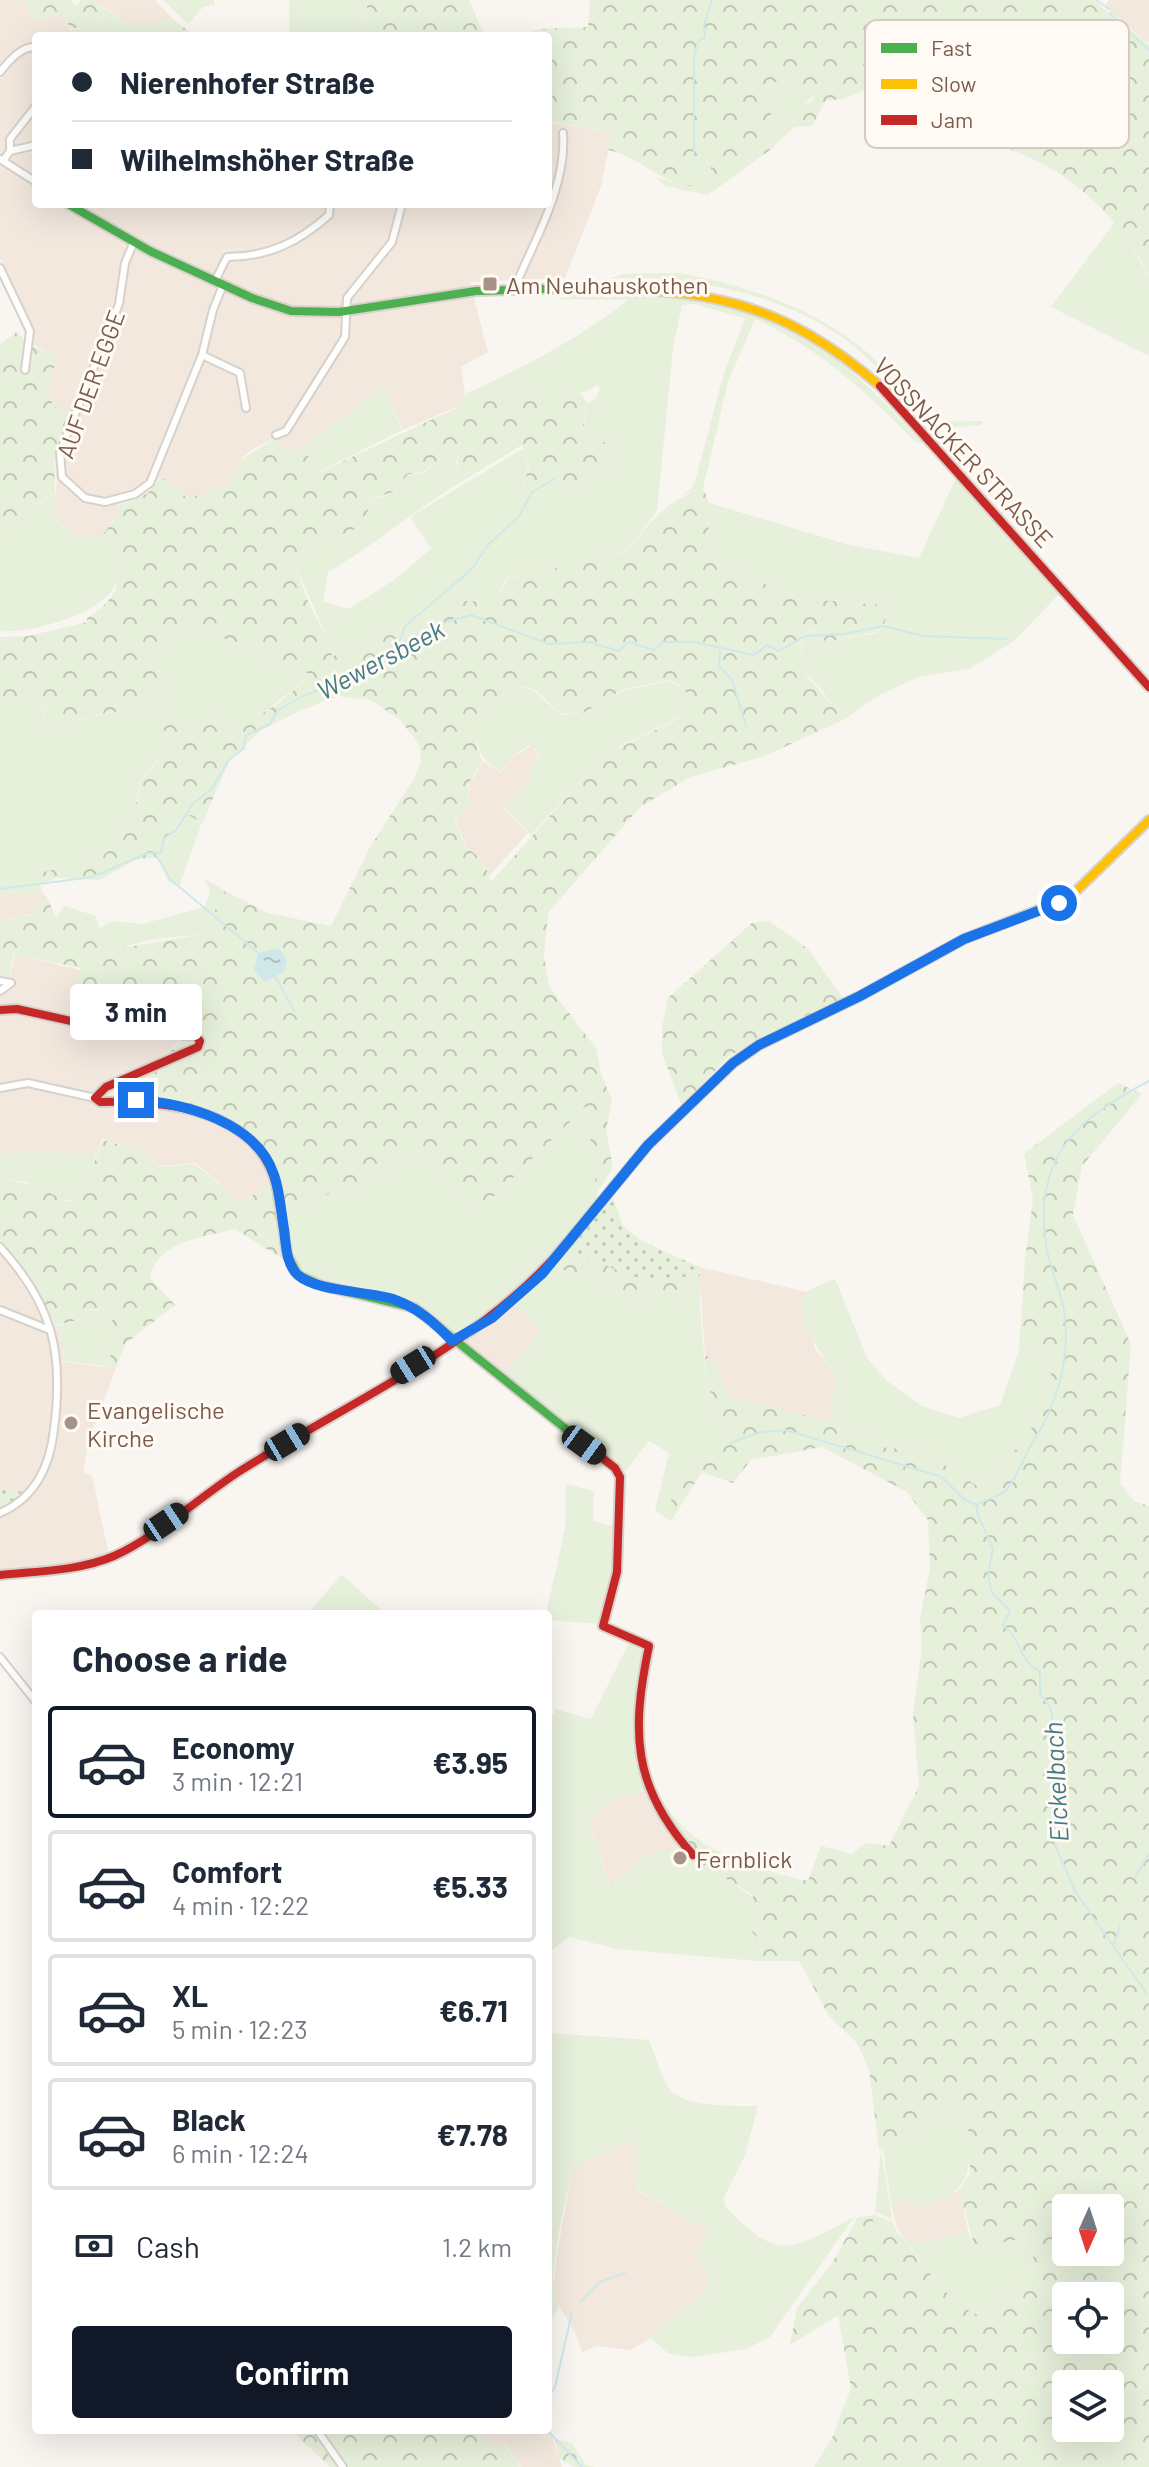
<!DOCTYPE html>
<meta charset="utf-8">
<style>
body{margin:0;font-family:Barlow,sans-serif;background:#f2f2f3;color:#1f2937;height:100vh;display:flex;flex-direction:column;font-size:30px;white-space:nowrap}
*{box-sizing:border-box;margin:0}
p{font-size:26px;color:#747a83}
.icon{flex:none;width:44px;height:44px;fill:none;stroke:currentColor;stroke-width:2;stroke-linecap:round;stroke-linejoin:round}
.map{position:relative;flex:1;overflow:hidden}
.details{position:absolute;left:32px;top:1610px;width:520px;height:824px;display:flex;flex-direction:column;background:#fff;border-radius:8px;box-shadow:0 8px 32px #0002}
.details>*{flex:none}
.top-card{position:absolute;left:32px;top:32px;width:520px;height:176px;border-radius:8px;box-shadow:0 8px 32px #0002;display:grid;align-content:center;height:176px;padding:0 40px;background:#fff}
.needle{width:52px;rotate:183deg}
.fabs{position:absolute;left:1052px;top:2194px;display:grid;gap:16px}
.fabs a{display:grid;place-items:center;width:72px;height:72px;border-radius:8px;background:#fff;box-shadow:0 8px 32px #0002;font-size:40px}
.end{position:absolute;width:36px;height:36px;margin:-18px;border:10px solid #1a73e8;background:#fff;box-shadow:0 0 0 4px #fff}
.from{border-radius:50%}
.bubble{position:absolute;height:56px;border-radius:8px;background:#fff;box-shadow:0 8px 32px #0002;font-size:26px;font-weight:700;line-height:56px;text-align:center}
.car{position:absolute;width:24px;height:48px;margin:-24px -12px;border-radius:10px;box-shadow:0 0 6px 2px #0007;background:linear-gradient(#222 24%,#8ab4d8 0 40%,#222 0 76%,#8ab4d8 0 86%,#222 0)}
.top-card b{display:flex;align-items:center;gap:28px;height:76px;font-size:30px}
.top-card b+b{border-top:2px solid #e0e1e3}
.top-card i{width:20px;height:20px;background:#1f2937}
ul{padding:0;list-style:none}
li{display:flex;align-items:center;gap:24px;height:112px;margin:0 16px 12px;padding:0 24px;border:4px solid #e0e1e3;border-radius:8px}
li div{flex:1}
li b{display:block;font-size:30px}
li em{font-style:normal;font-weight:700}
li.on{border-color:#111827}
li>.icon{width:72px;height:72px;stroke-width:1.5}
h2{padding:0 40px;font-size:36px;line-height:96px}
.pay{display:flex;align-items:center;gap:20px;height:88px;padding:0 40px;font-size:30px}
.pay p{margin-inline-start:auto}
.action{display:flex;gap:16px;margin-top:auto;padding:16px 40px}
.action a{flex:1;height:92px;border-radius:8px;background:#111827;color:#fff;font-size:32px;font-weight:700;line-height:92px;text-align:center}
.map>svg:first-child{display:block}
.residential{fill:#f2e8de}
.grass{fill:#e7f0db}
.forest{fill:url(#forest-crowns);fill-rule:evenodd}
.park{fill:url(#park-dots)}
.water{fill:url(#water-ripples)}
.lines{fill:none;stroke-linecap:round;stroke-linejoin:round}
.stream{stroke:#d0e8ea;stroke-width:2}
.street-casing{stroke:#d7d1cb;stroke-width:10}
.fast-casing{stroke:#d9d2cb;stroke-width:12}
.slow-casing{stroke:#d9d2cb;stroke-width:12}
.jam-casing{stroke:#d9d2cb;stroke-width:12}
.street{stroke:#fefefd;stroke-width:6}
.fast{stroke:#4caf50;stroke-width:8}
.slow{stroke:#ffc107;stroke-width:8}
.jam{stroke:#c62828;stroke-width:8}
.route{stroke:#1a73e8;stroke-width:10}
.poi-dot{fill:#a69286;stroke:#fffaf3;stroke-width:3}
.labels{text-anchor:middle;dominant-baseline:central;stroke-width:6;stroke-linejoin:round;paint-order:stroke}
.poi-label{font-size:24px;fill:#7a5c4d;stroke:#fffaf3;text-anchor:start}
.street-label{font-size:24px;fill:#7a5c4d;stroke:#fffaf3}
.water-label{font-size:26px;font-style:italic;fill:#437c86;stroke:#fffaf3}
.key{fill:#fffaf3;stroke:#d7cbc1;stroke-width:2}
.key-label{font-size:22px;fill:#7a5c4d}
</style>
<div class="map">
<svg width="1149" height="2467" viewBox="0 0 1149 2467">
<defs>
<pattern id="forest-crowns" width="20" height="18" patternUnits="userSpaceOnUse" patternTransform="scale(2)"><rect width="20" height="18" fill="#e7f0db"/><path d="M2 6a3 3 0 1 1 6 0M12 15a3 3 0 1 1 6 0" fill="none" stroke="#c0c6b4"/></pattern>
<pattern id="park-dots" width="8" height="8" patternUnits="userSpaceOnUse" patternTransform="scale(2)"><rect width="8" height="8" fill="#e7f0db"/><path d="M2 2h.1M6 6h.1" fill="none" stroke="#c0c6b4" stroke-width="1.8" stroke-linecap="round"/></pattern>
<pattern id="water-ripples" width="26" height="14" patternUnits="userSpaceOnUse" patternTransform="scale(2)"><rect width="26" height="14" fill="#d0e8ea"/><path d="M2 4q2-2 4 0t4 0M15 11q2-2 4 0t4 0" fill="none" stroke="#aebfc0"/></pattern>
</defs>
<rect width="100%" height="100%" fill="#f9f5f0"/>
<path class="residential" d="M0,0H25L34,21L63,14L73,36H36V204H548V122L612,132L601,186L565,278L470,282L488,352L461,367L465,394L458,406L403,430L383,386L299,449L285,453L276,438L252,449L242,458L228,486L189,498L160,477L148,492L117,505V515L100,538L77,536L53,518L57,482L54,457L69,415L53,406L47,385L58,358L34,345L27,315L0,259Z
M93,0H155L172,18L155,24H130Z
M1109,0H1149V41L1147,43L1105,7Z
M531,746L539,755L530,770L529,784L505,809L528,833L488,877L484,861L467,847L455,819L469,807V785L483,761L501,773L514,756Z
M42,891L48,900L38,904L35,913L0,921V893L28,895Z
M15,954L80,970L69,1018L131,1028L138,1002L192,1007L190,1030L162,1058L105,1084V1095L126,1104L161,1105L219,1123L242,1140L261,1162L271,1183L241,1203L196,1163L159,1166L140,1151L102,1139L97,1154L0,1153V977L10,976Z
M0,1242L26,1271L49,1322L58,1326L65,1362L116,1368L89,1439L83,1472L92,1476L109,1555L94,1559L0,1573Z
M699,1267L807,1292L804,1298L815,1349L837,1375L829,1421L730,1398L714,1361L705,1355Z
M515,1305L540,1331L503,1378L460,1340Z
M648,1790L665,1829L681,1848L650,1853L610,1887L589,1820L615,1798Z
M634,2140L639,2153L636,2190L709,2231L696,2252L711,2285L653,2337L630,2350L597,2346L582,2352L575,2332L553,2296L557,2255L573,2166Z
M959,2190L969,2234L908,2244L897,2228L891,2204L913,2198L916,2209Z
M548,2425L562,2467H521L503,2442L491,2447L475,2430H548Z"/>
<path class="grass" d="M163,0H214L215,5L203,7L188,24Z
M289,0H368L363,36H289Z
M107,10L130,24L162,22L173,36H72L70,29L92,28Z
M800,80L816,93L803,106V126L794,127L774,146L768,83Z
M704,158L711,168L707,183L715,190L707,195L665,186L658,178L691,186L697,181Z
M1116,221L1149,276V356L1051,307Z
M680,273C744,285 819,309 870,355C889,372 912,411 933,422L983,421L981,425L930,429C906,401 883,371 855,347C793,296 688,273 610,279L622,274Z
M639,293C776,302 833,343 922,443L915,442C867,392 819,348 755,319L728,382L703,488L679,496L691,489L695,482L723,376L745,318L693,304L682,305L673,348L657,511L627,551L563,569L506,578L495,602L465,601L419,627L345,646L332,659L329,641L293,561L302,552L362,526L373,499L393,493L408,474H423L449,451L459,453L455,466L464,480C416,508 376,545 328,572L323,602L349,609L395,579L431,549L410,517L524,448L528,466L519,501L526,511L551,486L576,482L608,467L620,449L589,436L584,423L588,403L595,399L600,389L597,385L587,391L561,396L510,394L481,401L465,394C522,368 579,339 628,300L556,299L579,294Z
M383,386L402,430L317,473L309,457L300,449Z
M956,478L1060,593L1014,641L969,669L921,676L879,695L842,721L820,687L801,669L803,634L819,629L825,642L876,633L884,627L887,615L882,605L795,598L708,557L709,503L849,545L919,558Z
M55,493L53,519L77,536L100,538C109,548 120,562 118,577C113,612 30,634 0,631V534L18,515Z
M218,623V636L312,675L250,723L230,734L222,718C200,728 180,717 156,719L167,736V748L140,782L132,820L120,844L97,858L37,874L42,891L28,895L0,893V702L32,700L42,708L48,725C77,724 101,710 132,712L136,697L164,694L154,643Z
M669,681L682,687L689,698L678,718L621,746L591,770L531,835L506,809L529,783L530,770L540,754L530,745L514,755L501,772C467,751 478,736 483,701L502,696L507,684L533,690L561,715L583,713L622,691Z
M189,815L201,825L179,887L168,881L159,857L178,822Z
M204,878L225,891L203,934L148,940L116,949L100,928L112,921L142,924L205,907L210,890Z
M586,1106L598,1199L541,1270L484,1320L453,1334L416,1305L304,1277L286,1255L249,1225L356,1183L418,1151L476,1214Z
M50,1152L96,1154L88,1185L75,1200H62L23,1181L0,1179V1153Z
M553,1266L639,1297L672,1290L700,1303L706,1381L726,1432L694,1464L662,1515L655,1510L669,1453L649,1441L623,1474L503,1378L540,1331L515,1305Z
M835,1279L867,1358L887,1381L922,1406L959,1418L1000,1405L1019,1351L1056,1362L1033,1426L985,1491L921,1450L887,1448L829,1421L837,1375C825,1360 790,1314 806,1293C811,1287 827,1283 835,1279Z
M102,1309L115,1315L107,1329L114,1342L107,1366L65,1361L58,1326L82,1319L85,1311Z
M566,1484L594,1491L593,1521L613,1526V1572L600,1624L548,1620L546,1614L565,1529Z
M341,1575H342L386,1614H308Z
M631,1639L645,1650L633,1719V1745L648,1790L615,1798L589,1820L609,1886L650,1853L681,1848L753,1897L752,1932L762,1943L757,1961L617,1949L569,1937L548,1953V1713L555,1715V1709L591,1719Z
M548,2033L649,2040C655,2055 660,2073 668,2087C680,2108 736,2106 758,2106L745,2155L724,2197L725,2206C779,2263 790,2251 854,2217L770,2337L746,2349L693,2357L668,2353L650,2338L711,2285L696,2251L709,2231L636,2189L639,2153L633,2141L573,2167C567,2199 543,2279 559,2306L548,2327Z
M951,2108L968,2123C971,2179 972,2190 916,2209L912,2198L891,2204L883,2148Z
M881,2149L892,2219L875,2212Z
M875,2215L893,2222L898,2234L866,2240Z
M969,2234L975,2248L1027,2238L1037,2245L1030,2270L985,2316C953,2314 926,2267 908,2244Z"/>
<path class="forest" d="M25,0H70L77,6L81,0H93L107,10L91,28H70L63,14L34,21Z
M368,0H469L485,36H363Z
M590,0H1093L1149,45V275C1121,222 1079,178 1022,154C1004,146 982,142 965,132C940,118 920,92 892,87C868,83 847,103 826,100L812,126H803V106L812,101L815,93L802,94L799,80L768,83L774,147L715,190L707,183L711,168L705,158L697,182L691,186C652,179 641,157 608,150L612,132L548,121V36H522L539,29L588,27Z
M172,18L195,36H173L162,22Z
M17,332L28,344L58,358L47,385L53,406L69,414L54,457L55,492L18,515L0,534V344Z
M580,393L588,403L583,422L589,436L620,449L608,467L575,482L551,486L526,511L519,501L529,466L522,445L464,480L456,466L460,453L449,451L422,473L408,474L393,492L373,498L362,526L302,552L293,560L309,604L329,641L332,658L345,646L419,627L465,601L495,602L507,579L627,552C650,521 666,501 703,488L709,503L708,557L795,598L882,605L887,615L883,627L876,632L825,642L819,628L802,634L801,669L842,717L841,721L762,757L690,777L639,808L548,913L544,956L549,987L596,1048L602,1077L612,1100L606,1130L613,1168L597,1193L586,1106L476,1214L418,1151L356,1183L283,1212L272,1163L224,1120L188,1105L161,1099L105,1095L163,1058L191,1031L193,1007L138,1001L129,1028L69,1017L80,968L14,954L9,976H0V921L34,914L38,904L48,900L56,917L65,906L96,916L99,928L116,949L203,934L225,891L268,913L331,926L370,847L415,777L421,761L420,746L401,721L371,700L338,696L301,710L262,730L230,759L202,824L189,815L178,821L159,857L135,860L100,880L56,878L40,885L37,874L98,858L121,843L132,820L141,782L167,749V735L155,719C180,717 200,728 222,718L231,734L277,704L312,675L218,636L217,623L154,643L164,694L136,697L132,712C101,709 77,724 48,725L43,708L32,700L0,702V637L29,636L87,622V618C124,596 127,571 100,538L117,516V506L148,493L161,477L188,498L227,486L242,459L276,438L285,453L300,449L309,457L318,473L458,407L465,394L482,401L510,394L561,396ZM669,680L682,686L689,698L678,719L621,747L591,770L491,882L484,861L466,847L454,819L469,807L468,785L482,761L476,744L483,701L502,696L507,684L534,689L561,714L583,713L622,690Z
M769,921L808,949L843,998L729,1056L682,1106L662,1054V1027L668,998L752,923Z
M1118,1083L1142,1094L1082,1166L1073,1215L1131,1344L1120,1483L1134,1501L1149,1506V2467H814L832,2438L851,2388L838,2315L790,2345L797,2308L832,2263L858,2217L875,2215L867,2239L900,2234C918,2257 954,2314 985,2316L1030,2270L1037,2245L1026,2238L975,2248L959,2190L970,2173L968,2124L952,2108L879,2150L869,2069L857,2043L829,2016L799,1961H757L762,1943L752,1932L753,1895C730,1880 701,1866 681,1848C652,1821 643,1778 631,1743C648,1764 654,1791 671,1813C701,1854 760,1870 808,1881L821,1846L852,1854L865,1843L889,1846L919,1786L913,1714L922,1647L920,1619L930,1568L928,1520L907,1492L822,1447L751,1460L733,1483L702,1472L671,1521L662,1515L694,1464L726,1432L706,1381L705,1355L714,1360L730,1398L829,1421L887,1448L921,1450L985,1491L1033,1426L1055,1362L1019,1351L1025,1259L1033,1199L1024,1154ZM1066,2208H1110V2252H1066ZM1066,2296H1110V2340H1066ZM1066,2384H1110V2428H1066Z
M103,1140L140,1151L159,1167L195,1164L241,1203L271,1183L283,1234L274,1231L271,1219L250,1226L286,1255L287,1262L235,1229C203,1238 157,1240 150,1278L175,1305L126,1343L116,1368L107,1367L114,1343L107,1329L115,1315L102,1309L85,1310L82,1319L58,1325L49,1322L26,1271L0,1241V1179C22,1181 46,1188 63,1201L76,1200C91,1183 93,1161 103,1140Z
M566,1250L641,1279L700,1276V1303L672,1290L639,1297L553,1266Z
M291,2430H475L491,2447L502,2442L520,2467H330Z
M555,2439L572,2443L586,2465L597,2467H575L559,2459Z"/>
<path class="park" d="M611,1193L623,1226L640,1240L699,1267L700,1276L641,1279L566,1250Z
M0,1489L25,1492L15,1503L0,1509Z"/>
<path class="water" d="M279,948L287,961L284,972L264,982L254,969L258,953Z"/>
<g class="lines">
<path class="stream" d="M1096,0L1109,9
M1110,13L1149,50
M694,156V57L698,42L705,37L704,26L712,0
M399,643L405,626L472,569L488,545L519,516L532,492L554,479
M720,651L719,666L732,680L746,726
M156,855L170,879L258,953
M0,889L92,877L148,853H161L164,838L176,830L192,805L213,787L229,760L244,748L246,735L270,724L278,710L305,695L351,679L379,661L388,649L449,621L471,615L549,644L589,642L619,651L628,642L654,650L663,642H694L754,655L767,645L779,651L805,636L844,634L883,626L923,636L1007,639
M274,974L294,1011
M730,1443L761,1432L786,1430L942,1477L965,1500L977,1505V1513L993,1549L988,1576L992,1593L1010,1611L1003,1625C1022,1640 1017,1658 1040,1672V1694C1049,1704 1057,1715 1049,1728L1058,1769L1053,1784L1055,1845L1076,1893L1147,1994
M978,1504C986,1499 999,1497 1005,1491C1017,1479 1023,1458 1032,1443C1058,1404 1071,1357 1064,1310C1060,1288 1049,1267 1046,1245C1033,1157 1076,1119 1149,1081
M1136,1876L1149,1854
M1114,1944L1120,1926
M580,2302L600,2282L625,2273
M548,2397L555,2387L572,2312
M547,2430L582,2467"/>
<defs>
<path id="street" d="M0,72C9,61 21,46 36,47
M10,151L36,145
M0,159L36,182
M3,161L10,151V139L36,106
M133,244L125,263L119,304L60,452L62,477L85,498L105,502L135,494L150,483L202,355L213,310L223,285
M0,268L30,331L25,370
M215,281L227,257C268,257 299,242 329,215L330,204
M514,289C534,241 567,187 563,133
M202,355L240,373L246,408
M276,435L286,431L345,337L347,298L392,242L402,204
M0,981L11,983L0,991
M0,1088L28,1083L95,1098
M0,1247C53,1305 64,1353 54,1429C50,1466 35,1498 0,1513
M0,1310L50,1330
M0,1657L36,1702
M317,2430L343,2467"/>
<path id="fast" d="M68,204L150,251L252,298L291,311L339,312L476,291L578,288
M277,1188L287,1254L298,1275L320,1285L415,1308L586,1445"/>
<path id="slow" d="M578,288C706,289 780,300 880,386
M567,1243L648,1145L733,1063L759,1045L860,996L964,939L1069,898L1149,820"/>
<path id="jam" d="M880,386L1149,687
M0,1010L17,1009L80,1023L196,1036L200,1041L198,1047L106,1087L95,1098L100,1102C167,1100 259,1110 277,1188
M586,1445L615,1468L620,1477L617,1572L603,1626L649,1646C631,1732 632,1787 693,1855
M0,1575C37,1571 79,1571 114,1556C155,1538 201,1496 240,1471C349,1402 485,1343 567,1243"/>
</defs>
<use href="#street" class="street-casing"/>
<use href="#fast" class="fast-casing"/>
<use href="#slow" class="slow-casing"/>
<use href="#jam" class="jam-casing"/>
<use href="#street" class="street"/>
<use href="#fast" class="fast"/>
<use href="#slow" class="slow"/>
<use href="#jam" class="jam"/>
</g>
<g class="lines">
<path class="route" d="M136,1100C184,1103 257,1122 274,1175C280,1192 281,1212 284,1229C286,1244 286,1265 298,1275C317,1292 368,1291 393,1299C418,1308 434,1322 452,1341L492,1318L542,1274L648,1145L733,1063L759,1045L860,996L964,939L1059,903"/>
</g>
<g class="poi-dot">
<rect x="482" y="276" width="16" height="16" rx="4"/>
<circle cx="71" cy="1423" r="8"/>
<circle cx="680" cy="1858" r="8"/>
</g>
<g class="labels">
<g class="poi-label">
<text x="506" y="284">Am Neuhauskothen</text>
<text x="87" y="1409">Evangelische<tspan x="87" dy="28">Kirche</tspan></text>
<text x="696" y="1858">Fernblick</text>
</g>
<g class="street-label">
<text transform="translate(90 384) rotate(-70)">AUF DER EGGE</text>
<text transform="translate(964 452) rotate(47)">VOSSNACKER STRASSE</text>
</g>
<g class="water-label">
<text transform="translate(380 659) rotate(-28)">Wewersbeek</text>
<text transform="translate(1055 1782) rotate(-93)">Eickelbach</text>
</g>
</g>
<rect x="865" y="20" width="264" height="128" rx="12" class="key"/>
<rect x="881" y="43" width="36" height="10" fill="#4caf50"/>
<rect x="881" y="79" width="36" height="10" fill="#ffc107"/>
<rect x="881" y="115" width="36" height="10" fill="#c62828"/>
<g class="key-label">
<text x="931" y="56">Fast</text>
<text x="931" y="92">Slow</text>
<text x="931" y="128">Jam</text>
</g>
</svg>
<div class="fabs">
<a><svg class="needle" viewBox="-14 -14 28 28"><path d="M0-13l5 13h-10z" fill="#e53935"/><path d="M0 13l5-13h-10z" fill="#747a83"/></svg></a>
<a><svg class="icon" aria-label="locate" viewBox="0 0 24 24"><circle cx="12" cy="12" r="6"/><path d="M12 2v4M12 18v4M2 12h4M18 12h4"/></svg></a>
<a><svg class="icon" aria-label="layers" viewBox="0 0 24 24"><path d="M12 4l9 5-9 5-9-5zM3 14l9 5 9-5"/></svg></a>
</div>
<i class="end from" style="left:1059px;top:903px"></i>
<i class="end" style="left:136px;top:1100px"></i>
<div class="bubble" style="left:70px;top:984px;width:132px">3 min</div>
<i class="car" style="left:413px;top:1365px;rotate:238deg"></i>
<i class="car" style="left:287px;top:1442px;rotate:59deg"></i>
<i class="car" style="left:584px;top:1445px;rotate:126deg"></i>
<i class="car" style="left:166px;top:1522px;rotate:56deg"></i>
<div class="top-card">
<b><i class="from"></i>Nierenhofer Straße</b>
<b><i></i>Wilhelmshöher Straße</b>
</div>
<section class="details">
<h2>Choose a ride</h2>
<ul>
<li class="on"><svg class="icon" aria-label="car" viewBox="0 0 24 24"><path d="M5 17H2v-5l4-1 3-4h7l3 4 3 1v5h-3M9 17h6M6 11h13"/><circle cx="7" cy="17" r="2"/><circle cx="17" cy="17" r="2"/></svg><div><b>Economy</b><p>3 min · 12:21</p></div><em>€3.95</em></li>
<li><svg class="icon" aria-label="car" viewBox="0 0 24 24"><path d="M5 17H2v-5l4-1 3-4h7l3 4 3 1v5h-3M9 17h6M6 11h13"/><circle cx="7" cy="17" r="2"/><circle cx="17" cy="17" r="2"/></svg><div><b>Comfort</b><p>4 min · 12:22</p></div><em>€5.33</em></li>
<li><svg class="icon" aria-label="car" viewBox="0 0 24 24"><path d="M5 17H2v-5l4-1 3-4h7l3 4 3 1v5h-3M9 17h6M6 11h13"/><circle cx="7" cy="17" r="2"/><circle cx="17" cy="17" r="2"/></svg><div><b>XL</b><p>5 min · 12:23</p></div><em>€6.71</em></li>
<li><svg class="icon" aria-label="car" viewBox="0 0 24 24"><path d="M5 17H2v-5l4-1 3-4h7l3 4 3 1v5h-3M9 17h6M6 11h13"/><circle cx="7" cy="17" r="2"/><circle cx="17" cy="17" r="2"/></svg><div><b>Black</b><p>6 min · 12:24</p></div><em>€7.78</em></li>
</ul>
<div class="pay"><svg class="icon" aria-label="cash" viewBox="0 0 24 24"><path d="M3 7h18v10H3z"/><circle cx="12" cy="12" r="2"/></svg>Cash<p>1.2 km</p></div>
<div class="action"><a>Confirm</a></div>
</section>
</div>
